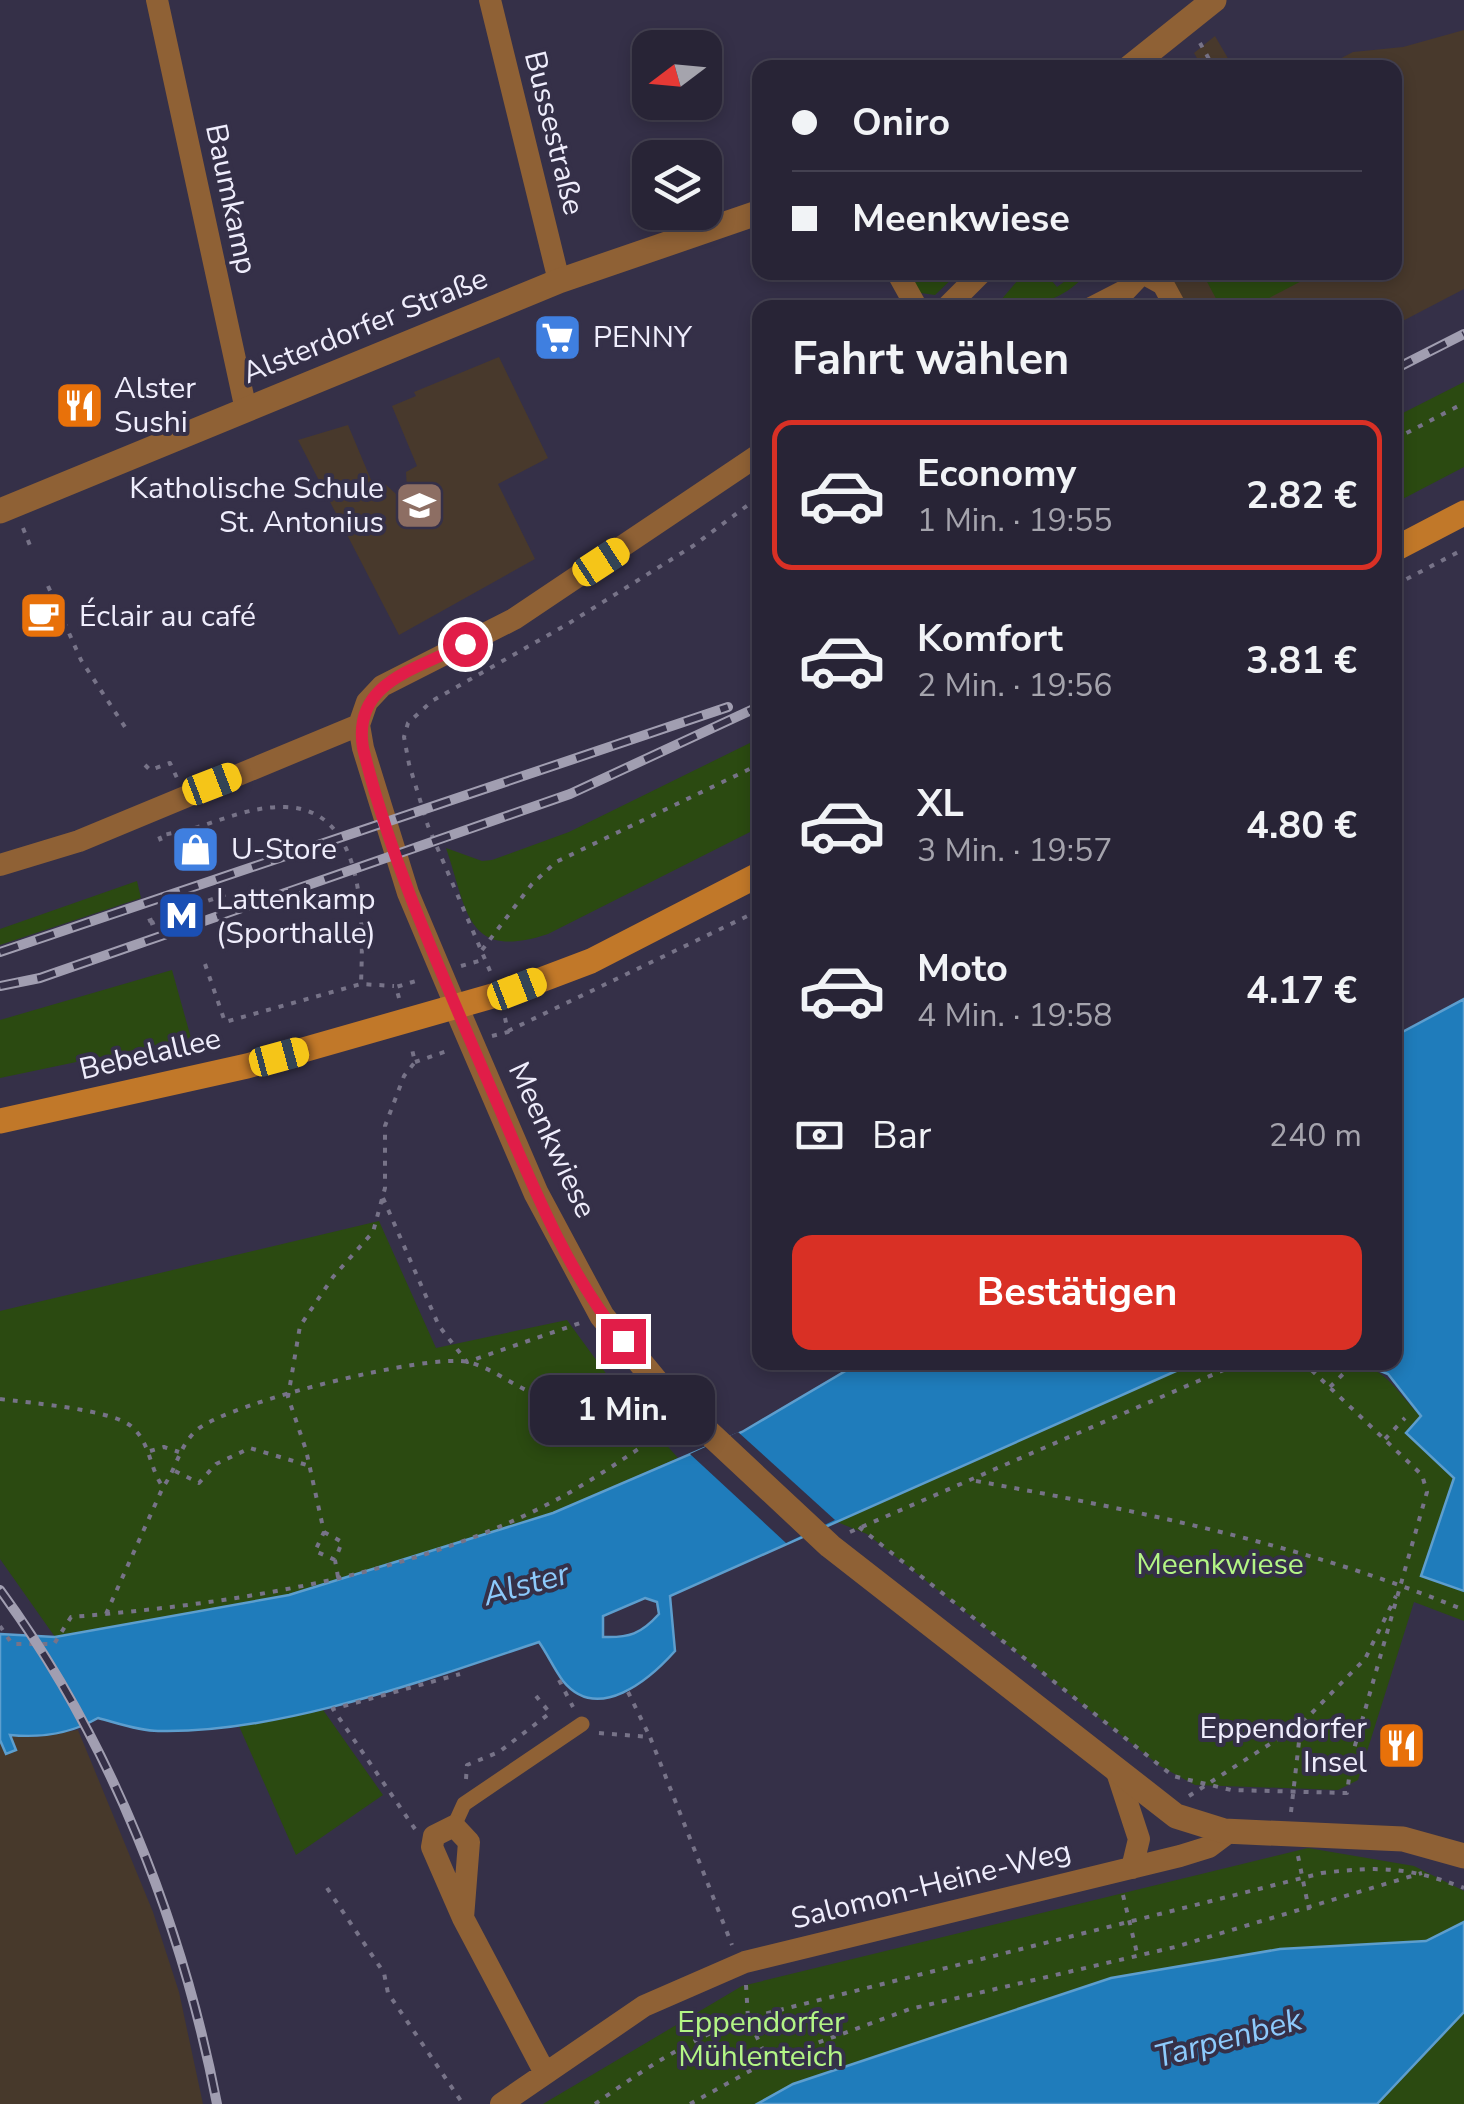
<!DOCTYPE html>
<html lang="de">
<meta charset="utf-8">
<style>
body{margin:0;font-family:"Nunito Sans",sans-serif;background:#302c3e;color:#f1f3f6;height:100vh;display:flex;flex-direction:column;font-size:38px;white-space:nowrap}
*{box-sizing:border-box;margin:0}
p{font-size:32px;color:#a5a4ad}
.icon{flex:none;width:55px;height:55px;fill:none;stroke:currentColor;stroke-width:2;stroke-linecap:round;stroke-linejoin:round}
.map{position:relative;flex:1;overflow:hidden}
.drawer{position:absolute;left:752px;top:300px;width:650px;height:1070px;display:flex;flex-direction:column;background:#282436;border-radius:20px;box-shadow:0 5px 15px #0003,0 0 0 2px #444151}
.drawer>*{flex:none}
.hud{position:absolute;left:752px;top:60px;width:650px;height:220px;border-radius:20px;box-shadow:0 5px 15px #0003,0 0 0 2px #444151;display:grid;align-content:center;height:220px;padding:0 40px;background:#282436}
.needle{width:65px;rotate:254deg}
.controls{position:absolute;left:632px;top:30px;display:grid;gap:20px}
.controls a{display:grid;place-items:center;width:90px;height:90px;border-radius:20px;background:#282436;box-shadow:0 5px 15px #0003,0 0 0 2px #444151;font-size:50px}
.end{position:absolute;width:45px;height:45px;margin:-22px;border:12px solid #e11d48;background:#fff;box-shadow:0 0 0 5px #fff}
.from{border-radius:50%}
.bubble{position:absolute;height:70px;border-radius:20px;background:#282436;box-shadow:0 5px 15px #0003,0 0 0 2px #444151;font-size:32px;font-weight:700;line-height:70px;text-align:center}
.car{position:absolute;width:30px;height:60px;margin:-30px -15px;border-radius:12px;box-shadow:0 0 8px 2px #0007;background:linear-gradient(#f5c518 24%,#345 0 40%,#f5c518 0 76%,#345 0 86%,#f5c518 0)}
.hud b{display:flex;align-items:center;gap:35px;height:95px;font-size:38px}
.hud b+b{border-top:2px solid #444151}
.hud i{width:25px;height:25px;background:#f1f3f6}
ul{padding:0;list-style:none}
li{display:flex;align-items:center;gap:30px;height:150px;margin:0 20px 15px;padding:0 20px;border:5px solid transparent;border-radius:20px}
li div{flex:1}
li b{display:block;font-size:38px}
li em{font-style:normal;font-weight:700}
li.selected{border-color:#d93025}
li>.icon{width:90px;height:90px;stroke-width:1.5}
h2{padding:0 40px;font-size:45px;line-height:120px}
.pay{display:flex;align-items:center;gap:25px;height:110px;padding:0 40px;font-size:38px}
.pay p{margin-inline-start:auto}
.cta{display:flex;gap:20px;margin-top:auto;padding:20px 40px}
.cta a{flex:1;height:115px;border-radius:20px;background:#d93025;color:#fff;font-size:40px;font-weight:700;line-height:115px;text-align:center}
.map>svg:first-child{display:block}
.commercial{fill:#47392b}
.education{fill:#48392c}
.green{fill:#2b4a11}
.water{fill:#1f7cbb;stroke:#5d9ece;stroke-width:2.5;fill-rule:evenodd}
.pier{fill:#353048}
.lines{fill:none;stroke-linecap:round;stroke-linejoin:round}
.path{stroke:#777388;stroke-width:4;stroke-dasharray:5 8;stroke-linecap:butt}
.pedestrian{stroke:#8f6135;stroke-width:15}
.minor{stroke:#8f6135;stroke-width:22}
.tertiary{stroke:#8f6135;stroke-width:25}
.secondary{stroke:#c17829;stroke-width:25}
.rail-casing{stroke:#a19eb1;stroke-width:10}
.rail{stroke:#353048;stroke-width:6;stroke-dasharray:19;stroke-linecap:butt}
.route{stroke:#e11d48;stroke-width:12}
.labels{text-anchor:middle;dominant-baseline:central;stroke-width:8;stroke-linejoin:round;paint-order:stroke}
.street-label{font-size:30px;fill:#efedfc;stroke:#353048}
.poi-label{font-size:30px;fill:#efedfc;stroke:#353048;text-anchor:start}
.park-label{font-size:30px;fill:#b3f585;stroke:#353048}
.water-label{font-size:32px;font-style:italic;fill:#8dcafc;stroke:#353048}
</style>
<div class="map">
<svg width="1464" height="2104" viewBox="0 0 1464 2104">
<rect width="100%" height="100%" fill="#353048"/>
<path class="commercial" d="M78,1730L153,1912L179,1992L203,2104H0V1734L36,1737Z"/>
<path class="education" d="M1464,30V289L1395,325V308L1185,307L1172,281L1187,272H1395V68L1324,67L1353,52L1403,47Z
M1215,36L1233,67H1202L1194,53Z
M499,357L548,458L498,484L535,559L399,635L298,440L348,425L374,487L384,483L396,494L407,489L406,472L417,466L392,406L416,396L414,392Z"/>
<path class="green" d="M912,273H958L935,295L921,293L909,281Z
M1024,273H1049L1047,275L1057,287L1076,273H1087C1063,302 1030,308 995,307Z
M1215,273L1314,272L1315,274L1252,307L1221,308L1205,278Z
M1464,382V467L1395,503V417Z
M760,738V827L548,934C466,961 468,912 446,848L482,861L492,860L569,832Z
M137,881L141,898L0,945V929Z
M172,970L191,1038L0,1078V1020Z
M379,1221L436,1348L567,1320L621,1394L678,1458L553,1513L289,1595L55,1637L0,1559V1311Z
M1331,1362L1336,1367L1341,1363C1387,1363 1392,1389 1422,1417L1406,1434L1454,1478L1421,1575L1464,1591V1621L1414,1602L1358,1780L1338,1790L1195,1785L1160,1766L867,1534L832,1520L1194,1363Z
M321,1707L383,1795L296,1855L239,1726Z
M1308,1848L1414,1866L1464,1891V1939L1280,1949L1111,1978L793,2084L757,2104H543L742,1986Z
M1464,2012V2104H1377Z"/>
<path class="water" d="M1464,999V1591L1421,1576L1454,1478L1406,1433L1421,1416L1388,1374L1361,1363L1395,1362V1036Z
M859,1363H1194L670,1596L675,1651C650,1679 598,1724 563,1681C554,1669 548,1655 539,1642C425,1680 279,1734 158,1731C139,1731 117,1723 98,1718C70,1734 42,1738 10,1735L16,1750L6,1754L0,1740V1634L55,1637L289,1595L553,1513L742,1432ZM645,1598L657,1602L659,1614C641,1634 629,1638 603,1637V1616Z
M1464,1922V2012L1377,2104H757L793,2084L1111,1978L1280,1949L1426,1941Z"/>
<path class="pier" d="M738,1432L835,1520L786,1543L690,1454Z"/>
<g class="lines">
<path class="path" d="M1200,43L1214,68
M1395,439L1464,403
M23,528L31,548
M1395,585L1464,549
M48,586L81,660L125,727
M145,765L150,770L170,763L177,778
M195,828C224,819 254,806 285,807C368,809 363,925 361,984
M161,841L159,836L195,828L192,820
M196,905L230,893
M148,921L183,908
M150,924L184,911
M482,950L532,884L556,862L760,764
M205,964L225,1022L361,984L394,986
M461,966L486,959
M490,971L428,826L409,764L404,737L408,723L432,701L566,625L693,546L760,496
M399,998L396,987L419,980
M508,1031L760,910
M492,1036L508,1032L505,1018
M415,1062L450,1050
M383,1198L439,1326L467,1362L580,1323
M1330,1387L1352,1365
M0,1399C30,1403 109,1409 131,1426C151,1443 149,1468 163,1487
M1385,1439L1405,1418
M150,1451L164,1447L179,1452
M175,1471L199,1483L216,1464L250,1448L310,1466
M976,1481C1141,1511 1309,1546 1464,1610
M859,1527L1173,1776L1231,1790L1347,1793L1352,1756L1427,1492L1422,1475L1303,1362
M324,1532L342,1542L335,1560L338,1577
M850,1532L1242,1362
M335,1560L315,1551L324,1532L306,1450L288,1397L300,1326L333,1277L373,1232L385,1188V1126L404,1076L415,1062L411,1045
M106,1614L163,1487C177,1468 179,1445 198,1429C230,1403 426,1353 468,1362C489,1367 510,1383 530,1392C571,1409 611,1418 655,1422L663,1431
M0,1626L12,1644H54L71,1617C232,1604 409,1577 554,1501C594,1480 632,1453 671,1427
M559,1680L573,1707
M628,1692L650,1737
M599,1733L650,1737L732,1945
M466,1779L467,1765L499,1752L550,1713L536,1696
M1189,1796L1301,1724
M1291,1812L1301,1724L1365,1659L1396,1596
M415,1829L333,1709L460,1674
M1298,1856L1309,1910
M327,1888L384,1973L388,1993L463,2104
M1123,1895L1137,1953
M746,1985L748,2018L768,2061
M595,2104C644,2069 691,2038 748,2018L1322,1873C1380,1866 1409,1867 1464,1888
M690,2104L768,2061L910,2009L1175,1947L1422,1873"/>
<path class="pedestrian" d="M454,1826L464,1804L582,1724"/>
<path class="minor" d="M157,0L246,410
M490,0L559,281
M897,272L917,308
M1143,273L1163,284L1176,308
M946,308L982,272
M1091,308L1126,290L1143,272
M0,865L79,841L359,725
M456,1007L408,893L363,748L359,725L367,702L382,686L514,619L760,454
M1116,1769L1139,1839L1132,1868
M454,1826L469,1842L463,1918L432,1847L434,1836Z
M463,1918L545,2073
M501,2104L644,2006L745,1962L1180,1856L1209,1847L1229,1832"/>
<path class="tertiary" d="M1129,68L1214,0
M0,511L559,281L760,212
M456,1007L536,1193L602,1316L664,1391L830,1546L1176,1816L1224,1831L1403,1839L1464,1856"/>
<path class="secondary" d="M1395,549L1464,513
M0,1121L247,1066L517,989L591,961L760,874"/>
<defs>
<path id="rail" d="M1395,369L1464,334
M0,952L728,707
M0,986L40,978L570,794L760,706
M0,1590C110,1740 182,1922 217,2104"/>
</defs>
<use href="#rail" class="rail-casing"/>
<use href="#rail" class="rail"/>
</g>
<g class="lines">
<path class="route" d="M465,644C416,670 352,682 363,748C391,863 440,969 486,1077C525,1166 561,1265 623,1341"/>
</g>
<defs>
<symbol id="supermarket-square" viewBox="-11 -11 22 22"><rect x="-9" y="-9" width="18" height="18" rx="4" fill="#3f7fe0" stroke="#353048"/><path d="M-6-5.5h2.5l.6 2H6L4.5 2H-2.5L-4.4-4H-6ZM-1.5 3.2a1.3 1.3 0 1 0 .1 0ZM3 3.2a1.3 1.3 0 1 0 .1 0Z" fill="#fff"/></symbol>
<symbol id="restaurant-square" viewBox="-11 -11 22 22"><rect x="-9" y="-9" width="18" height="18" rx="4" fill="#e8710a" stroke="#353048"/><path d="M-5-6h1v4h1v-4h1v4h1v-4h1v5L-1.5 .5V6h-2V.5L-5-1ZM5-6V6H3V1.5H1.5Q1.5-4 5-6Z" fill="#fff"/></symbol>
<symbol id="school-square" viewBox="-11 -11 22 22"><rect x="-9" y="-9" width="18" height="18" rx="4" fill="#8d6e63" stroke="#353048"/><path d="M0-5L7-2L0 1L-7-2ZM-4 1L0 2.5L4 1V4Q0 6-4 4Z" fill="#fff"/></symbol>
<symbol id="cafe-square" viewBox="-11 -11 22 22"><rect x="-9" y="-9" width="18" height="18" rx="4" fill="#e8710a" stroke="#353048"/><path d="M-5.5-4.5H6V0H3Q3 3.5 0 3.5H-2.5Q-5.5 3.5-5.5 0ZM3-3.2v2h1.7v-2ZM-6 4.5H4V6H-6Z" fill="#fff"/></symbol>
<symbol id="shop-square" viewBox="-11 -11 22 22"><rect x="-9" y="-9" width="18" height="18" rx="4" fill="#3f7fe0" stroke="#353048"/><path d="M-5-2.5h2.3a2.7 3.5 0 0 1 5.4 0H5L5.5 6h-11ZM-1.5-2.5h3a1.5 2.3 0 0 0-3 0Z" fill="#fff"/></symbol>
<symbol id="metro-square" viewBox="-11 -11 22 22"><rect x="-9" y="-9" width="18" height="18" rx="4" fill="#1a4fb4" stroke="#353048"/><path d="M-5.5 5V-5H-3L0 0L3-5H5.5V5H3V-.5L0 4L-3-.5V5Z" fill="#fff"/></symbol>
</defs>
<g fill-rule="evenodd">
<use href="#supermarket-square" x="530" y="310" width="55" height="55"/>
<use href="#restaurant-square" x="52" y="378" width="55" height="55"/>
<use href="#school-square" x="392" y="478" width="55" height="55"/>
<use href="#cafe-square" x="16" y="588" width="55" height="55"/>
<use href="#shop-square" x="168" y="822" width="55" height="55"/>
<use href="#metro-square" x="154" y="888" width="55" height="55"/>
<use href="#restaurant-square" x="1374" y="1718" width="55" height="55"/>
</g>
<g class="labels">
<g class="street-label">
<text transform="translate(554 133) rotate(76)">Bussestraße</text>
<text transform="translate(231 199) rotate(78)">Baumkamp</text>
<text transform="translate(365 326) rotate(-22)">Alsterdorfer Straße</text>
<text transform="translate(150 1054) rotate(-13)">Bebelallee</text>
<text transform="translate(552 1140) rotate(65)">Meenkwiese</text>
<text transform="translate(931 1885) rotate(-14)">Salomon-Heine-Weg</text>
</g>
<g class="poi-label">
<text x="593" y="337">PENNY</text>
<text x="114" y="388">Alster<tspan x="114" dy="34">Sushi</tspan></text>
<text x="384" y="488" text-anchor="end">Katholische Schule<tspan x="384" dy="34">St. Antonius</tspan></text>
<text x="79" y="616">Éclair au café</text>
<text x="231" y="849">U-Store</text>
<text x="216" y="899">Lattenkamp<tspan x="216" dy="34">(Sporthalle)</tspan></text>
<text x="1367" y="1728" text-anchor="end">Eppendorfer<tspan x="1367" dy="34">Insel</tspan></text>
</g>
<g class="park-label">
<text x="1220" y="1564">Meenkwiese</text>
<text x="761" y="2022">Eppendorfer<tspan x="761" dy="34">Mühlenteich</tspan></text>
</g>
<g class="water-label">
<text transform="translate(526 1584) rotate(-15)">Alster</text>
<text transform="translate(1228 2038) rotate(-15)">Tarpenbek</text>
</g>
</g>
</svg>
<div class="controls">
<a><svg class="needle" viewBox="-14 -14 28 28"><path d="M0-13l5 13h-10z" fill="#e53935"/><path d="M0 13l5-13h-10z" fill="#a5a4ad"/></svg></a>
<a><svg class="icon" aria-label="layers" viewBox="0 0 24 24"><path d="M12 4l9 5-9 5-9-5zM3 14l9 5 9-5"/></svg></a>
</div>
<i class="end from" style="left:465px;top:644px"></i>
<i class="end" style="left:623px;top:1341px"></i>
<div class="bubble" style="left:530px;top:1375px;width:185px">1 Min.</div>
<i class="car" style="left:601px;top:562px;rotate:57deg"></i>
<i class="car" style="left:212px;top:784px;rotate:69deg"></i>
<i class="car" style="left:517px;top:989px;rotate:69deg"></i>
<i class="car" style="left:279px;top:1057px;rotate:75deg"></i>
<div class="hud">
<b><i class="from"></i>Oniro</b>
<b><i></i>Meenkwiese</b>
</div>
<section class="drawer">
<h2>Fahrt wählen</h2>
<ul>
<li class="selected"><svg class="icon" aria-label="car" viewBox="0 0 24 24"><path d="M5 17H2v-5l4-1 3-4h7l3 4 3 1v5h-3M9 17h6M6 11h13"/><circle cx="7" cy="17" r="2"/><circle cx="17" cy="17" r="2"/></svg><div><b>Economy</b><p>1 Min. · 19:55</p></div><em>2.82 €</em></li>
<li><svg class="icon" aria-label="car" viewBox="0 0 24 24"><path d="M5 17H2v-5l4-1 3-4h7l3 4 3 1v5h-3M9 17h6M6 11h13"/><circle cx="7" cy="17" r="2"/><circle cx="17" cy="17" r="2"/></svg><div><b>Komfort</b><p>2 Min. · 19:56</p></div><em>3.81 €</em></li>
<li><svg class="icon" aria-label="car" viewBox="0 0 24 24"><path d="M5 17H2v-5l4-1 3-4h7l3 4 3 1v5h-3M9 17h6M6 11h13"/><circle cx="7" cy="17" r="2"/><circle cx="17" cy="17" r="2"/></svg><div><b>XL</b><p>3 Min. · 19:57</p></div><em>4.80 €</em></li>
<li><svg class="icon" aria-label="car" viewBox="0 0 24 24"><path d="M5 17H2v-5l4-1 3-4h7l3 4 3 1v5h-3M9 17h6M6 11h13"/><circle cx="7" cy="17" r="2"/><circle cx="17" cy="17" r="2"/></svg><div><b>Moto</b><p>4 Min. · 19:58</p></div><em>4.17 €</em></li>
</ul>
<div class="pay"><svg class="icon" aria-label="cash" viewBox="0 0 24 24"><path d="M3 7h18v10H3z"/><circle cx="12" cy="12" r="2"/></svg>Bar<p>240 m</p></div>
<div class="cta"><a>Bestätigen</a></div>
</section>
</div>
